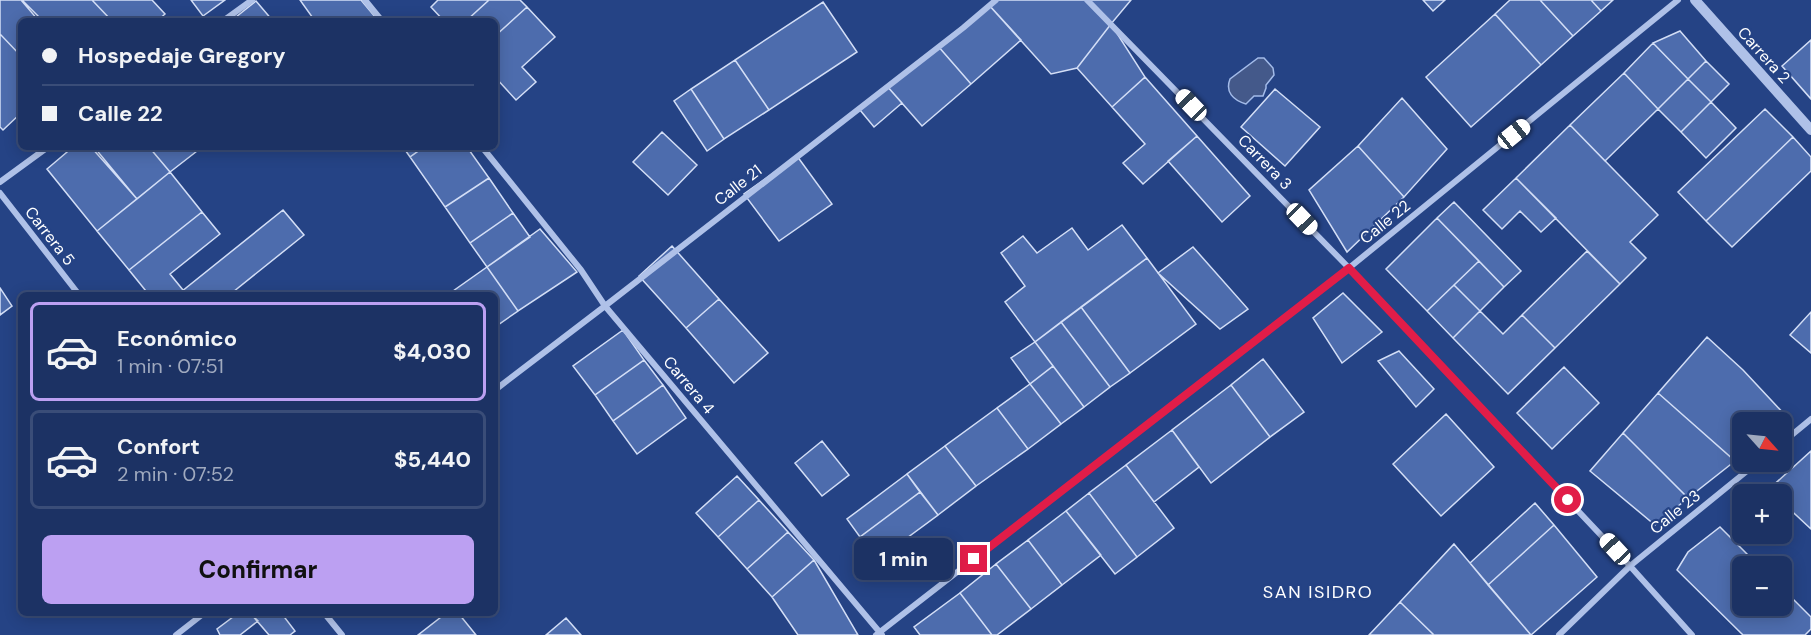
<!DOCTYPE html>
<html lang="es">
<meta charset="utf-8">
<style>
body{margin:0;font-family:"DM Sans",sans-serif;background:#253a6a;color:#f1f3f6;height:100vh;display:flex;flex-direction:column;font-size:22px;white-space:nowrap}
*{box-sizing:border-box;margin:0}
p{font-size:20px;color:#a0aabf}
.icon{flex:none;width:33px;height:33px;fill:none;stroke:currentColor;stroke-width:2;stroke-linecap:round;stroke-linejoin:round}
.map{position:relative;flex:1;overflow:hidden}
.panel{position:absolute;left:18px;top:292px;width:480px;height:324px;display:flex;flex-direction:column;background:#1c3264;border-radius:9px;box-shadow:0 3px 15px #0003,0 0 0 2px #3a4d78}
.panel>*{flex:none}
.top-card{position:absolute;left:18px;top:18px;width:480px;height:132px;border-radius:9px;box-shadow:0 3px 15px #0003,0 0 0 2px #3a4d78;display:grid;align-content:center;height:132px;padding:0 24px;background:#1c3264}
.needle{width:39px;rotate:117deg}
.fabs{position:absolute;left:1732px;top:412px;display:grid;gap:12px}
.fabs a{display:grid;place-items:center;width:60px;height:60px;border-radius:9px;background:#1c3264;box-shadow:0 3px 15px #0003,0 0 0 2px #3a4d78;font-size:30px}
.end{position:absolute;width:27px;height:27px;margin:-14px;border:8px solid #e11d48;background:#fff;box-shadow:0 0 0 3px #fff}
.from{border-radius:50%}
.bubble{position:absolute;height:42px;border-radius:9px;background:#1c3264;box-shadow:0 3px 15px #0003,0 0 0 2px #3a4d78;font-size:20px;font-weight:800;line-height:42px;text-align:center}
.car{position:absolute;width:18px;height:36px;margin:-18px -9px;border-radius:8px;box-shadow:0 0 4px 2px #0007;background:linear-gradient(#fff 24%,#345 0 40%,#fff 0 76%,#345 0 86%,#fff 0)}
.top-card b{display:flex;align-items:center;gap:21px;height:57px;font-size:22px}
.top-card b+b{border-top:2px solid #3a4d78}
.top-card i{width:15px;height:15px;background:#f1f3f6}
ul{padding:10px 0 0;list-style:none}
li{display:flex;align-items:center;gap:18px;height:99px;margin:0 12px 9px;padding:0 12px;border:3px solid #3a4d78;border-radius:9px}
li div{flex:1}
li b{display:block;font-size:22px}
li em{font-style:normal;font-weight:800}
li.active{border-color:#bca0f2}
li>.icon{width:54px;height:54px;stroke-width:1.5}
.primary-button{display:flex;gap:12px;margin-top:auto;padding:12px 24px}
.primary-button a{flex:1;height:69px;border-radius:9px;background:#bca0f2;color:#111;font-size:24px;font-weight:800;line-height:69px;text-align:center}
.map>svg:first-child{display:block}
.water{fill:#44598a;stroke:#a3bbe9;stroke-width:1.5}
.building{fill:#4d6cad;stroke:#d3def6;stroke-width:1.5}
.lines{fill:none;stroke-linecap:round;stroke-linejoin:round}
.minor{stroke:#afc1e8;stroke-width:6}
.tertiary{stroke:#afc1e8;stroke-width:10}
.route{stroke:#e11d48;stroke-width:8}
.labels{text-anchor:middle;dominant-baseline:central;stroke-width:4.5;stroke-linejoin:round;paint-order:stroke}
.street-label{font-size:16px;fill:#fff;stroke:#254385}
.neighbourhood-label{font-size:18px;letter-spacing:1.5px;fill:#fff;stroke:#254385}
</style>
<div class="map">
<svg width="1811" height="635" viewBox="0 0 1811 635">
<rect width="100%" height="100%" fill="#254385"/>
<path class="water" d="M1258,58H1264L1273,68L1274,75L1266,85V88L1263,96H1254L1246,104C1233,100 1225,92 1230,79Z"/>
<path class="building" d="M0,0H21L39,21H21V56L0,34Z
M22,0H92L112,21H43Z
M92,0H152L165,14L157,21H112Z
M191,0H225L203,16Z
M300,0H361L376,18L371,21H315Z
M438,0H489L466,21H444L431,7Z
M489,0H520L527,7L495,36V21H466Z
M996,0H1087L1111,24L1077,68L1051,74L989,5Z
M1087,0H1131L1111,24Z
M1423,0H1445L1433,11Z
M1510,0H1540L1573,36L1541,65L1495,14Z
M1540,0H1591L1601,11L1573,36Z
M1591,0H1613L1601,11Z
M256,1L273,21H231Z
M823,2L857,52L769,110L735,60Z
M989,5L1021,40L971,84L938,46Z
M527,7L555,37L522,67L536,82L516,100L495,77V36Z
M1495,14L1541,65L1471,127L1426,77Z
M1111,24L1145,77L1112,107L1077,68Z
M1680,31L1706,61L1688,79L1653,43Z
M0,34L21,56V113L3,130L0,127Z
M1811,40V99L1782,66Z
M1653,43L1688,79L1658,109L1624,73Z
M938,46L971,84L922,126L887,86Z
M735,60L769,110L724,139L691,89Z
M1706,61L1729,84L1711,102L1688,79Z
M1624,73L1658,109L1605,161L1570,125Z
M1145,77L1197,136L1143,184L1123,163L1145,144L1112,107Z
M1688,79L1711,102L1681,132L1658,109Z
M887,86L902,103L874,127L860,110Z
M691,89L724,139L707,151L674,101Z
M1275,89L1320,127L1285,166L1241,127Z
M1402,98L1447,149L1404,197L1358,146Z
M1711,102L1736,128L1706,158L1681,132Z
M1765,109L1793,137L1706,221L1678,192Z
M1570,125L1658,215L1630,242L1646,258L1620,284L1516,178Z
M662,132L697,165L668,195L633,162Z
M1197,136L1250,196L1222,222L1168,161Z
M1793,137L1811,157V171L1732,247L1706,221Z
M1358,146L1404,197L1347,252L1309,190Z
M73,147H91L137,199L97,231L47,169Z
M94,147H149L170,172L137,199Z
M149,147H201V148L170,172Z
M403,147H424L410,157Z
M424,147H467L489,178L445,207L410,157Z
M797,156L832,204L779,241L744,194Z
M170,172L202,212L129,270L97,231Z
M489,178L513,213L470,243L445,207Z
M1516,178L1556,218L1541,232L1520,211L1502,229L1483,210Z
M1454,202L1521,271L1504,287L1437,218Z
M283,210L304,235L228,296H176Z
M202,212L220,234L170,274L183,290L176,296H150L129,270Z
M513,213L530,237L487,267L470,243Z
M1437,218L1479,261L1427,311L1386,269Z
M1122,225L1147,258L1035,342L1005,302L1025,286L1001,253L1023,236L1037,253L1072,228L1088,250Z
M540,229L577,272L518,311L487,267Z
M672,246L719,299L686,328L639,276Z
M1193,247L1248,309L1220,329L1158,273Z
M1587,251L1620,284L1555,348L1522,315Z
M1147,258L1196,324L1130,373L1081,307Z
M1479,261L1504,287L1480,311L1454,285Z
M487,267L518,311L495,327V296H446Z
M1454,285L1480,311L1453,338L1427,311Z
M0,288L12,306L0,315Z
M1343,293L1382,332L1342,363L1313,318Z
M719,299L768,353L734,383L686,328Z
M1081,307L1130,373L1110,387L1061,322Z
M1480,311L1503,334L1522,315L1555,348L1508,394L1453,338Z
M1811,312V353L1790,335Z
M1061,322L1110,387L1084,407L1035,342Z
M623,330L644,360L595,395L573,366Z
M1707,337L1743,370L1786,416L1778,423H1743V454L1735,461L1658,393Z
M1035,342L1053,366L1030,384L1011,358Z
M1399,351L1434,389L1416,407L1378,361Z
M1263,359L1304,412L1270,437L1231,385Z
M644,360L663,385L613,421L595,395Z
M1053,366L1084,407L1061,424L1030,384Z
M1564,367L1599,403L1552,449L1517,413Z
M1030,384L1061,424L1028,449L997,408Z
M663,385L686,418L637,454L613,421Z
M1231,385L1270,437L1211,483L1172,430Z
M1658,393L1735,461L1688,498L1623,433Z
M997,408L1028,449L976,486L945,446Z
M1446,414L1494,467L1441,516L1393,464Z
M1172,430L1199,467L1154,502L1126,465Z
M1623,433L1688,498L1655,525L1590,471Z
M822,441L849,475L822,496L795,463Z
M945,446L976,486L938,515L907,474Z
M1811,451V529L1782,502V495H1774L1768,490Z
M1126,465L1174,528L1137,557L1089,493Z
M907,474L920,492L860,537L847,519Z
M737,476L759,500L718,537L696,513Z
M920,492L938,515L877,560L860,537Z
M1089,493L1137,557L1115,574L1066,511Z
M759,500L788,532L747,569L718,537Z
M1535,503L1554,525L1488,585L1470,563Z
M1066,511L1101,555L1062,585L1028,540Z
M1554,525L1597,577L1531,635L1488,585Z
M1720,527L1760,567H1743V606H1782V588L1811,617V629L1805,635H1743L1677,570L1688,552Z
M788,532L814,560L772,597L747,569Z
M1028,540L1062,585L1031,609L996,564Z
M1454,544L1470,563L1531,635H1434L1400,602Z
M814,560L858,635H798L772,597Z
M996,564L1031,609L997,635H992L960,593Z
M960,593L992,635H920L914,627Z
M1400,602L1434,635H1369Z
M237,614H251L258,621L240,635H220L217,629Z
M251,614H282L295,631L290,635H269Z
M445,614H459L476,635H418Z
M566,618L581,635H546Z"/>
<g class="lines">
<path class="minor" d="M365,0L382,21
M1087,0L1349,268L1630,566L1692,635
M223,21L252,0
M482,147L581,270L605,306L882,635
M0,182L48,147
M0,193L80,296
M495,390L605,306L963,28L996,0
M1782,443L1811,419
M325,614L342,635
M176,635L203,614
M876,635L1349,268L1678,0
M1559,635L1630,566L1758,462"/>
<path class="tertiary" d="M1695,0L1811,130"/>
</g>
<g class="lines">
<path class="route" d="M974,559L1349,268L1568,500"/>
</g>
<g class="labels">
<g class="street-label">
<text transform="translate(1764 55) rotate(48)">Carrera 2</text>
<text transform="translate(1265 162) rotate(46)">Carrera 3</text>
<text transform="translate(738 185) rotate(-38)">Calle 21</text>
<text transform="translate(1385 222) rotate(-39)">Calle 22</text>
<text transform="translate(50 236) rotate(52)">Carrera 5</text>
<text transform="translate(689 385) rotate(50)">Carrera 4</text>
<text transform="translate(1675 512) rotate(-39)">Calle 23</text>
</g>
<g class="neighbourhood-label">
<text x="1318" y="592">SAN ISIDRO</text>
</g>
</g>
</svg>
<div class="fabs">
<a><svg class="needle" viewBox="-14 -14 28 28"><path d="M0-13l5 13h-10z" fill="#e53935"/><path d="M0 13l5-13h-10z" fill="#a0aabf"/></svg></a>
<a>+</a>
<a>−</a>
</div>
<i class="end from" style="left:1568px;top:500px"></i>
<i class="end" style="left:974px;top:559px"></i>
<div class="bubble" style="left:854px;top:538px;width:99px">1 min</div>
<i class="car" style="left:1191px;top:105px;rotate:316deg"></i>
<i class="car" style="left:1514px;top:134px;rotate:51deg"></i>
<i class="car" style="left:1302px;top:219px;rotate:136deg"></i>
<i class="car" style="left:1615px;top:549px;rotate:317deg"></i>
<div class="top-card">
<b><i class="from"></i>Hospedaje Gregory</b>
<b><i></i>Calle 22</b>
</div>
<section class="panel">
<ul>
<li class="active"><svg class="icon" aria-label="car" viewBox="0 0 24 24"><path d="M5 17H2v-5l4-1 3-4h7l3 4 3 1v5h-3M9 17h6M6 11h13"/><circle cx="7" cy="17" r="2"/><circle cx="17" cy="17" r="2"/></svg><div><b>Económico</b><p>1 min · 07:51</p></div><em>$4,030</em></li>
<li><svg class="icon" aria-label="car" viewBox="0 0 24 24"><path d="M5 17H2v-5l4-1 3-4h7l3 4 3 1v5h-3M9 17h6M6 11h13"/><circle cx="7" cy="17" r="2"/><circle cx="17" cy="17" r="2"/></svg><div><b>Confort</b><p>2 min · 07:52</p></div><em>$5,440</em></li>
</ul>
<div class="primary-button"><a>Confirmar</a></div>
</section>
</div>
